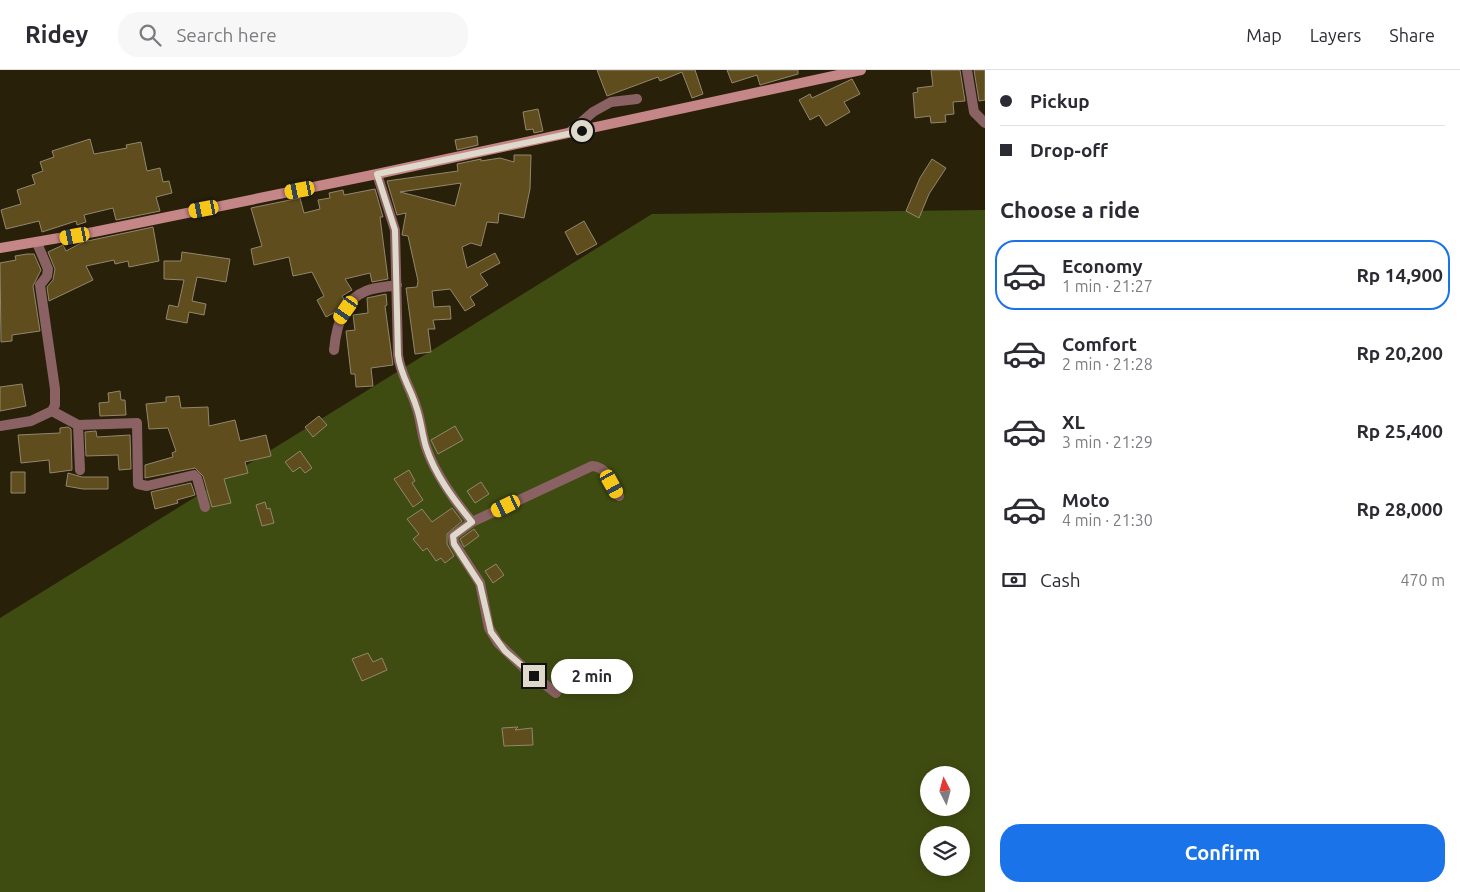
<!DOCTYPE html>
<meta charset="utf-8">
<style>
body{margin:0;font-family:Ubuntu,sans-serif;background:#f7f7f7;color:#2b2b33;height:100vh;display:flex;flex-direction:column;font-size:19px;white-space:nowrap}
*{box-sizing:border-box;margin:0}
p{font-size:16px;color:#7c7c81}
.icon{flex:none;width:28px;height:28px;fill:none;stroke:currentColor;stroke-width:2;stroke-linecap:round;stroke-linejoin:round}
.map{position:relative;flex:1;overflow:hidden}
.sheet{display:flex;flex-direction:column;background:#fff;width:475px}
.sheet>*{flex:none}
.banner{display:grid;align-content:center;height:110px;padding:0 15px;background:#fff}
.needle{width:32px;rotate:354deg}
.controls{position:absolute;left:920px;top:696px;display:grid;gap:10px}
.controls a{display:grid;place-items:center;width:50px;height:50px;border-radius:50%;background:#fff;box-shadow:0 2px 12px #0003;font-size:25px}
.end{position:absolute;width:22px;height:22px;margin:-11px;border:6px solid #dfd9cc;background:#111;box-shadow:0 0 0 2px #111}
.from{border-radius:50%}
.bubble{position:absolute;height:35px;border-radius:18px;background:#fff;box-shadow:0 2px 12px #0003;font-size:16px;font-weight:700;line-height:35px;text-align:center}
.car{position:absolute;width:15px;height:30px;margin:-15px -8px;border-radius:6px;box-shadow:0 0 4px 1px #0007;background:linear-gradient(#f5c518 24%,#345 0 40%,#f5c518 0 76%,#345 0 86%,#f5c518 0)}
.banner b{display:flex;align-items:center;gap:18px;height:48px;font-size:19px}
.banner b+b{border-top:1px solid #e1e1e2}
.banner i{width:12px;height:12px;background:#2b2b33}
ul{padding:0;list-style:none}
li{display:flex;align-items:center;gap:15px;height:70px;margin:0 10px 8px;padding:0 5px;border:2px solid transparent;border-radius:20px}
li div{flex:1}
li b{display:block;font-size:19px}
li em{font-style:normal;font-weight:700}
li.selected{border-color:#1a73e8}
li>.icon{width:45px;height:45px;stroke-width:1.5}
h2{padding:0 15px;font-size:22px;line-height:60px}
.pay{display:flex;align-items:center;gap:12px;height:55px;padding:0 15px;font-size:19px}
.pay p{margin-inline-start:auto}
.button{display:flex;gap:10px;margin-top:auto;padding:10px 15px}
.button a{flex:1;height:58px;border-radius:20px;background:#1a73e8;color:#fff;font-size:20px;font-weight:700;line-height:58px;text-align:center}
header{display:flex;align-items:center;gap:30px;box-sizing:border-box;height:70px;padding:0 25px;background:#fff;border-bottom:1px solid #e1e1e2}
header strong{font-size:24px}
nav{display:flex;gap:28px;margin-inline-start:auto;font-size:18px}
.search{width:350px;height:45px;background:#f7f7f7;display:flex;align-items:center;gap:12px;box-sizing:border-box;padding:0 18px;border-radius:20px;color:#7c7c81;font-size:19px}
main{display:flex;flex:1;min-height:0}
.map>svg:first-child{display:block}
.green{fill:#3f4c11;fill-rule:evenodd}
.building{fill:#5f4d1d;stroke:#92876e;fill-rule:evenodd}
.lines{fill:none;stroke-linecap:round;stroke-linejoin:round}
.street{stroke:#8a6263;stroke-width:10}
.secondary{stroke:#c58688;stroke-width:10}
.route{stroke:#dfd9cc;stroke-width:6}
</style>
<header>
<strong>Ridey</strong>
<div class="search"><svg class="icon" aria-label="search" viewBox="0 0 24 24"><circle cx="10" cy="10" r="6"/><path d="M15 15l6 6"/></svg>Search here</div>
<nav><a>Map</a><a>Layers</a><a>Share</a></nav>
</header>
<main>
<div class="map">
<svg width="985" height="822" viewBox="0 0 985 822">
<rect width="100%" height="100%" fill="#29200a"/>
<path class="green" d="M985,140V822H0V548L652,144ZM929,705H961V738H929ZM929,765H961V798H929Z"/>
<path class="building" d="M597,0H695L703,24L692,28L682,2L660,11L658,7L607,26Z
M727,0H798V4L760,15L757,5L732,13Z
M931,0H960L965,31L953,32L954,44L945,45L946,52L931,53L930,46L915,48L913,23L918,22L917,18L933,16Z
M974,0H985V30L979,31Z
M852,9L860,24L844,32L850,42L826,56L819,45L810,50L799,30L810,24L812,28Z
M538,39L543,61L534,63L533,59L526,60L523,42Z
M477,66L478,75L457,80L455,70Z
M90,69L94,84L127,78L126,75L141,72L147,101L160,98L163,112L169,111L172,123L156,127L160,141L116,150L113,138L84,145L86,152L77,155L76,151L42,162L39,151L6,159L1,140L21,134L17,120L35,114L32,105L43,101L40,92L54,87L52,81Z
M514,85H531L530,119L524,148L499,143L498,153L487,152L481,176L471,173L462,177L467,198L495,183L500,193L480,204L488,215L470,227L475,235L465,241L450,219L432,221L434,237L450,236L451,249L433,250L435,259H428L431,282L415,284L406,218L417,217L418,211L408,166L402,165L406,143L397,145L387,111L458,101L457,94L481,89V91L500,88L514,92ZM461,113L455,136L400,122Z
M932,89L946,98L929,124L919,148L906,141L920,108Z
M375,119L383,147H380L388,209L372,212L370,203L345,209L352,220L342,226L344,229L337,241L326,247L317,230L324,226L312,202L293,206L289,187L254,195L251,179L262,176L251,138L300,128L304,143L320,139L318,130L330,128L329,123L343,120L344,125Z
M584,151L597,174L577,185L565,162Z
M153,157L159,191L129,197L128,191L115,194L114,190L86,196L93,210L49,231L47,217L53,210L55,199L48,182L63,175L66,181L83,172Z
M182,182L230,189L226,212L197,207L192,231L206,234L204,245L189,242L187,253L166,249L169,235L178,237L184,210L164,209V191H181Z
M27,184H34L41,200L33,216L40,261L12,265V271L1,272L0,193L16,190L15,186Z
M386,224L387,235L385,236L393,295L371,298L373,316L356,317L355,304H351L346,261L355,260L353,245L368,243L367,228Z
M22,314L26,336L0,341V317Z
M120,321L121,330H125L126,345L100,346L99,333L109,332L108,323Z
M179,326L181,338L208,337L209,356L235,350L240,371L266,365L271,386L245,392L248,403L224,409L231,433L212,437L203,406L195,398L145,408V395L173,387L172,383L176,381L168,358L149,359L146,334L166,332V327Z
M319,346L327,355L313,367L305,357Z
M455,356L463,370L438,384L431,370Z
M68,357L71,359L72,400L50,403L49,390L21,393L18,365L60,363V358Z
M96,361L97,367L130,365L131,399L119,400L118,385L86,386L85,362Z
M300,381L312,398L305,403L300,397L293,402L285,392Z
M409,400L415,411L412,413L423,430L413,437L394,409Z
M11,402H25V423H11Z
M68,403L82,407H108V419H83L66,416Z
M481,412L489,424L475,433L467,421Z
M191,413L195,425L177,430L178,433L155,439L151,422Z
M265,432L267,439L270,438L274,453L262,456L256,435Z
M452,438L462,451L447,464V474L454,486L445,493L441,488L436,491L427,478L423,481L413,469L419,464L407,449L422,439L432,452Z
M474,459L479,466L464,477L460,469Z
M496,494L504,505L493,513L485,501Z
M368,583L373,592L382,588L387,600L362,611L352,589Z
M518,657L515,660L532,658L533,675L504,676L502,658Z"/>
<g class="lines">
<path class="street" d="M967,0L974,42L985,53
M569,63L593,42L611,32L637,29
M377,104L395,160L398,285C400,303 411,319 416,336C421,349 421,363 426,377C435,404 454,430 472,452L453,466L454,473L480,513L489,558L498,573L524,598L556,623
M334,280C336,258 343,230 366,221C376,217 387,217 397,215
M52,341L78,355L137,353L138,414L147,416L194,405L197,408L205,437
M78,355L80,400
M0,356L31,351L52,341L55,335V319L40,215L47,206L48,199L37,173
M472,452L592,396C608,397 612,413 619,426"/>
<path class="secondary" d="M0,178L94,162L377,104L861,0"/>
</g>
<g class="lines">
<path class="route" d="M534,606L505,581L491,562L480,514L454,474L453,466L472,452C454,430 435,405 426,377C422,364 421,349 416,336C411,319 400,304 398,285L395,160L377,104L582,61"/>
</g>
</svg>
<div class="controls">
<a><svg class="needle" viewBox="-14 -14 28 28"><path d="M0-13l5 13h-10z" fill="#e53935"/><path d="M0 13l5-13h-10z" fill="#7c7c81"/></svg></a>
<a><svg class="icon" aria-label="layers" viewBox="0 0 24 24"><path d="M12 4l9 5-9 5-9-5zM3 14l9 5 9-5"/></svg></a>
</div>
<i class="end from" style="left:582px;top:61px"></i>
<i class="end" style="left:534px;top:606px"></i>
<div class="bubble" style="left:551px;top:589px;width:82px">2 min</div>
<i class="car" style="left:300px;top:120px;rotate:259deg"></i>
<i class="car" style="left:204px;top:139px;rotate:259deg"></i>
<i class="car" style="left:75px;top:166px;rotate:259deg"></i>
<i class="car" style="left:346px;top:240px;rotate:215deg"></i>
<i class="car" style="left:612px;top:414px;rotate:151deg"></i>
<i class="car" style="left:506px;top:436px;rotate:244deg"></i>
</div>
<section class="sheet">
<div class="banner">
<b><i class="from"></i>Pickup</b>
<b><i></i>Drop-off</b>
</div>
<h2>Choose a ride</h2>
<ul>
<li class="selected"><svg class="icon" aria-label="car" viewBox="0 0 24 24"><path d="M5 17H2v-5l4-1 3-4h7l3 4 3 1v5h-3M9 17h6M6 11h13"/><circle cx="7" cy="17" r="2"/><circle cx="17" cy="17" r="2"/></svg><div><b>Economy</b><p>1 min · 21:27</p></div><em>Rp 14,900</em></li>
<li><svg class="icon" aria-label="car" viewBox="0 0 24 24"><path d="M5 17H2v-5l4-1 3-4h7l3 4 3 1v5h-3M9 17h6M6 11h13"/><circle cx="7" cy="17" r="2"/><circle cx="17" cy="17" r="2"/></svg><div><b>Comfort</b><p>2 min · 21:28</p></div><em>Rp 20,200</em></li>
<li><svg class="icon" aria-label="car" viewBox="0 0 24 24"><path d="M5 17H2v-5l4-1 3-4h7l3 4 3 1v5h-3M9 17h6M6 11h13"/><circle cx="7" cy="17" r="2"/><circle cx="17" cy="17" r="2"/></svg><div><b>XL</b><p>3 min · 21:29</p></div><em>Rp 25,400</em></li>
<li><svg class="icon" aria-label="car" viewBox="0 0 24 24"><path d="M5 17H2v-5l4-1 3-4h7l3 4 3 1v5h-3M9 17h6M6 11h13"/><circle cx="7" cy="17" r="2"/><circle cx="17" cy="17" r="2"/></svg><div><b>Moto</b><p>4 min · 21:30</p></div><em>Rp 28,000</em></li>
</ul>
<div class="pay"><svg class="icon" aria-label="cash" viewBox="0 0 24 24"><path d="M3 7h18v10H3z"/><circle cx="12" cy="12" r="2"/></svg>Cash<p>470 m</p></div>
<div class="button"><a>Confirm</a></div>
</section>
</main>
